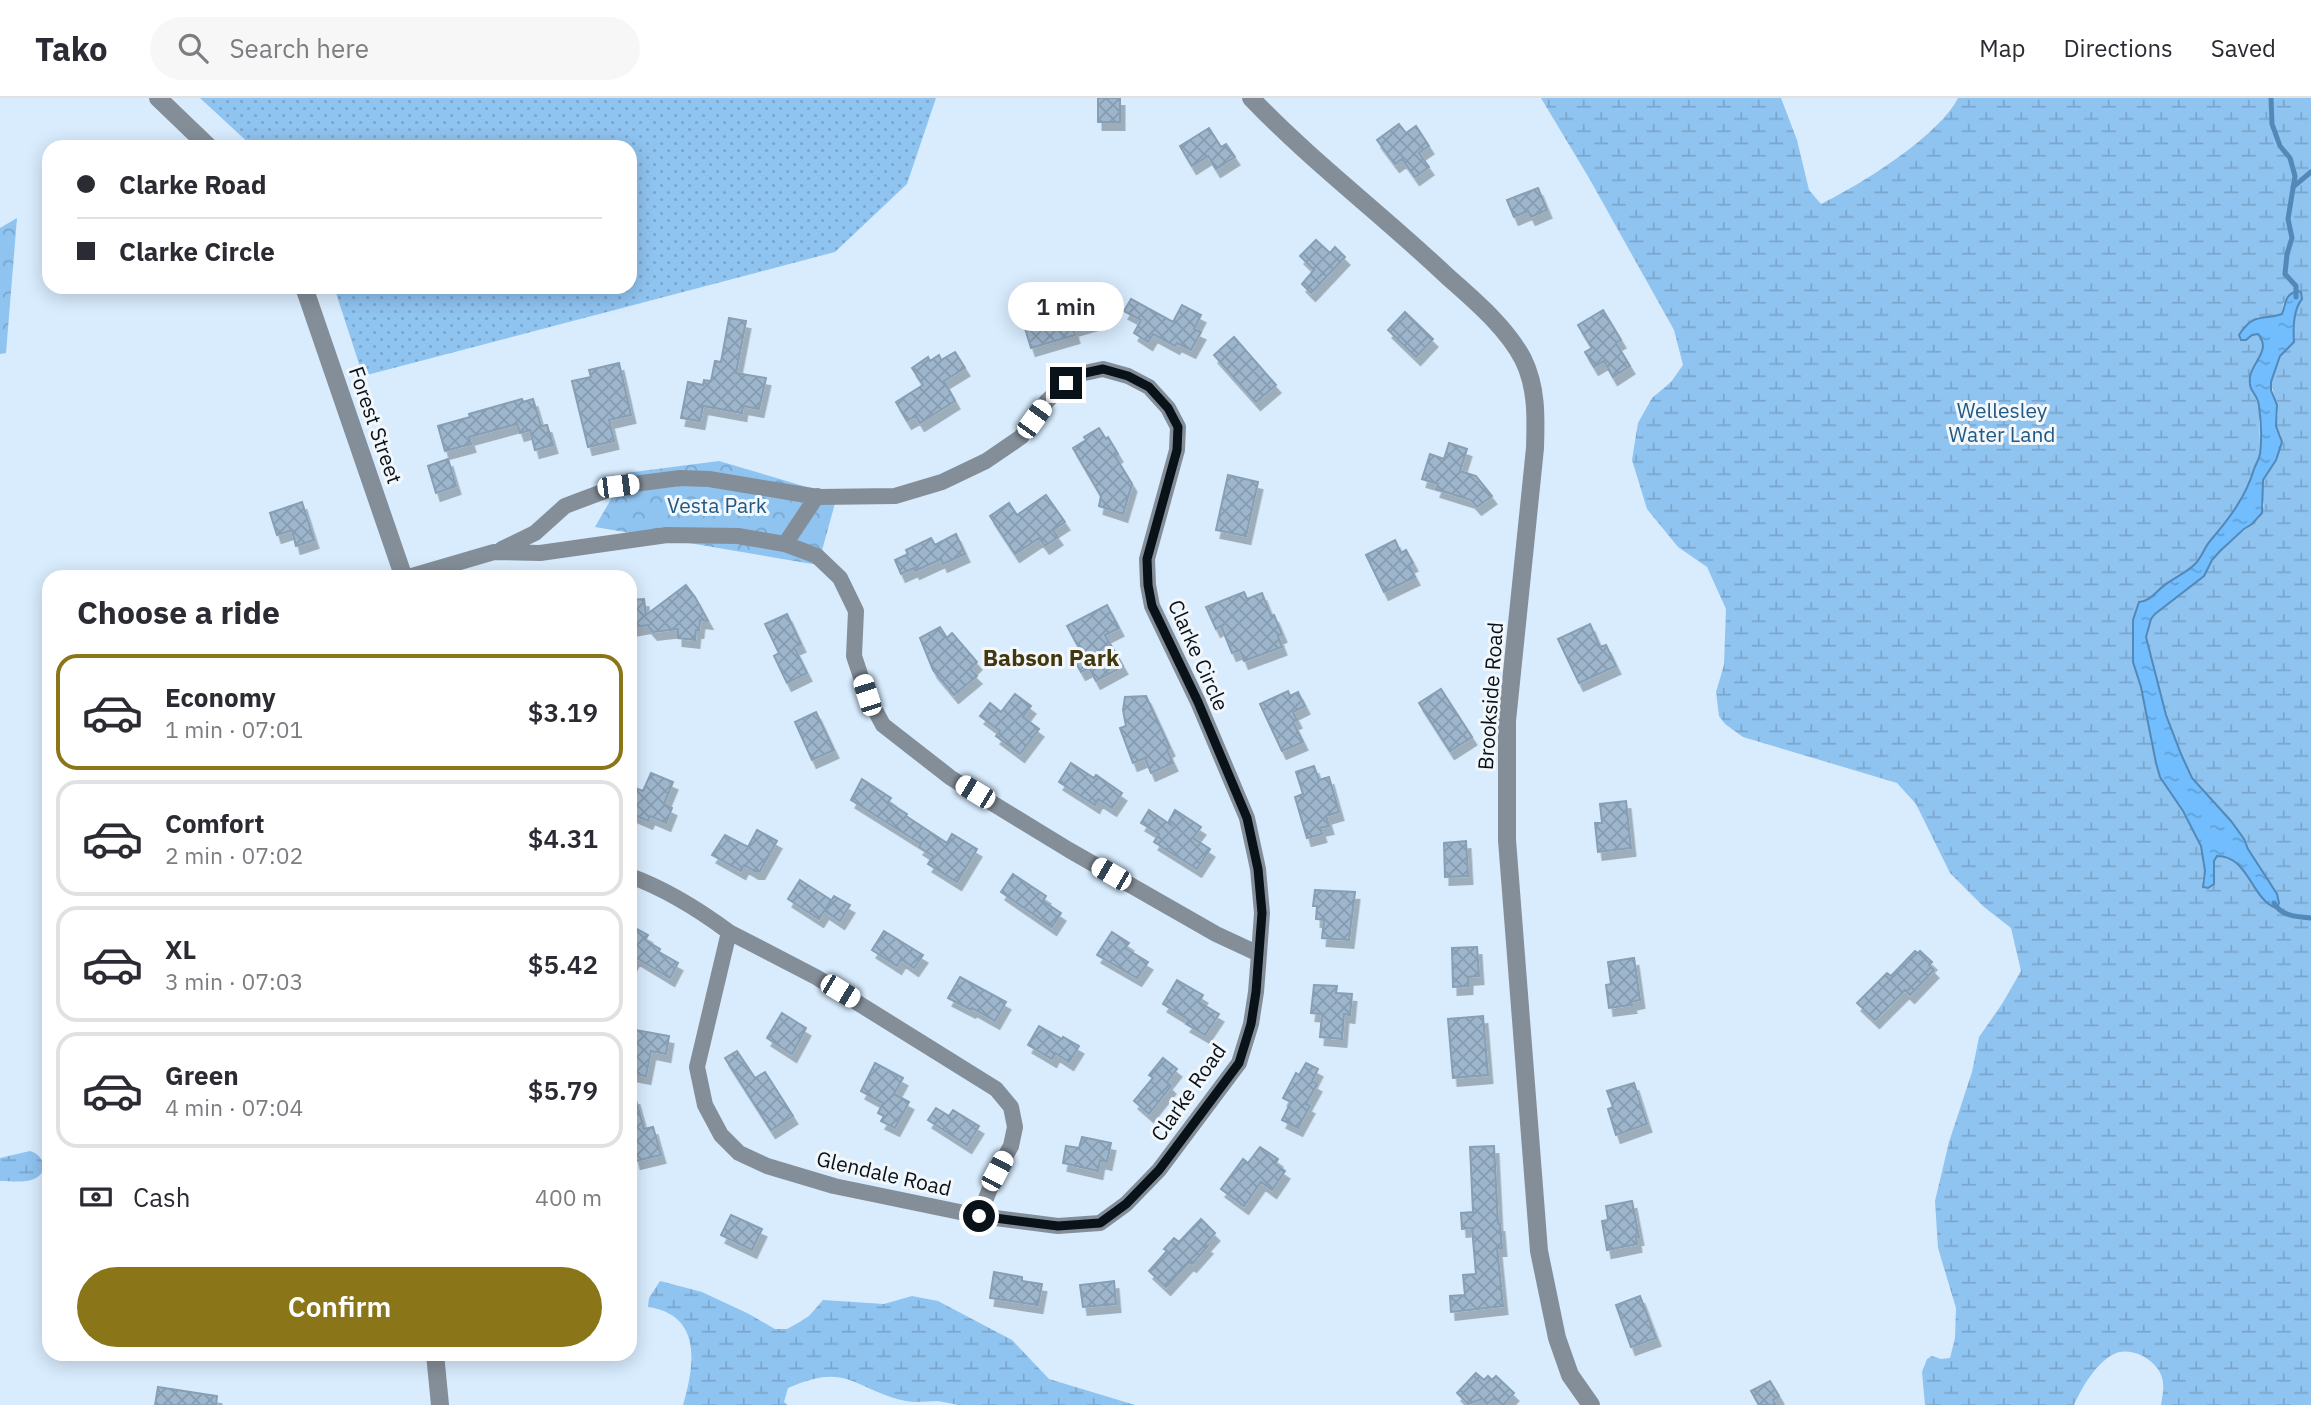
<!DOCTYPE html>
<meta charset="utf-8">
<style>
body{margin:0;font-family:"IBM Plex Sans",sans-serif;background:#f7f7f7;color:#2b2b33;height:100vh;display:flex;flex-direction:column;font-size:26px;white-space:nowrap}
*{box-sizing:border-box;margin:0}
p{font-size:23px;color:#7c7c81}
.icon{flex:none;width:38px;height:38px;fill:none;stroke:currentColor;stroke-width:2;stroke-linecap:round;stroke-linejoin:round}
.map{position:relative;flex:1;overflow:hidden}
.drawer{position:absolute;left:42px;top:472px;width:595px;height:791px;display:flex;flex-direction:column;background:#fff;border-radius:21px;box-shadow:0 4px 18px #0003}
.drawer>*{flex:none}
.top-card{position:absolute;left:42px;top:42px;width:595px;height:154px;border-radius:21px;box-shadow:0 4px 18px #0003;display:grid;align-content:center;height:154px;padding:0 35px;background:#fff}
.end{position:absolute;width:32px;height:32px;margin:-16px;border:9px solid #091119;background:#fff;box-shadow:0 0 0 4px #fff}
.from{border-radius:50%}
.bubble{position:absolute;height:49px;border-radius:24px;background:#fff;box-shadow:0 4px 18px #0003;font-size:23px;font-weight:600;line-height:49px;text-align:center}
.car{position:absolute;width:21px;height:42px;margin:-21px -10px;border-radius:9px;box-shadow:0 0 5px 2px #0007;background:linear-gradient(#fff 24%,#345 0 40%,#fff 0 76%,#345 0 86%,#fff 0)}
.top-card b{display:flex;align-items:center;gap:24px;height:66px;font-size:26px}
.top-card b+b{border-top:2px solid #e1e1e2}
.top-card i{width:18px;height:18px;background:#2b2b33}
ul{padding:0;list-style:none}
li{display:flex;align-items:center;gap:21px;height:116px;margin:0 14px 10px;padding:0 21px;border:4px solid #e1e1e2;border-radius:21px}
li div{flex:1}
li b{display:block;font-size:26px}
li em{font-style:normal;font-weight:600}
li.current{border-color:#8a7518}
li>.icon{width:63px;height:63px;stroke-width:1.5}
h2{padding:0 35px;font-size:32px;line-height:84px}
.pay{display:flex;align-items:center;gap:18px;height:77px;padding:0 35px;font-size:26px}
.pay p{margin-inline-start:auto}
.primary-button{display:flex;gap:14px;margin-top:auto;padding:14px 35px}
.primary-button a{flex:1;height:80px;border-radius:42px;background:#8a7518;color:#fff;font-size:28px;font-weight:600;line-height:80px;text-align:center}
header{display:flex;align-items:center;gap:42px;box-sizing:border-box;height:98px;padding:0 35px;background:#fff;border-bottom:2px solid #e1e1e2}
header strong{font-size:33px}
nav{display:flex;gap:38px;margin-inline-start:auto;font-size:24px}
.search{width:490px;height:63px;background:#f7f7f7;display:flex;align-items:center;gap:18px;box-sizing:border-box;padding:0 24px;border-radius:38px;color:#7c7c81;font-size:26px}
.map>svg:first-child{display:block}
.grass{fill:url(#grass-dots)}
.forest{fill:url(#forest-crowns)}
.wetland{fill:url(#wetland-marsh);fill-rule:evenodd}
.water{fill:url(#water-ripples);stroke:#5289b9;stroke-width:2}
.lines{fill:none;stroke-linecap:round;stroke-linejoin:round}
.stream{stroke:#5289b9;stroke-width:5}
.building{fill:url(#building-cross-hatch);stroke:#879fb4;stroke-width:2;filter:url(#shadow)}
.minor{stroke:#848e98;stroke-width:16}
.tertiary{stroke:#848e98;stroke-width:18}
.route{stroke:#091119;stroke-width:9}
.labels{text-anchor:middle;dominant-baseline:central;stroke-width:6;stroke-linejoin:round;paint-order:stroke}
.park-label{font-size:21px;fill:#225882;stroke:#f2f7fc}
.street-label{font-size:21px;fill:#091119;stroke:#f2f7fc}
.neighbourhood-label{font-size:23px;font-weight:bold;fill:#42380e;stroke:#f2f7fc}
</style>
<header>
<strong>Tako</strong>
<div class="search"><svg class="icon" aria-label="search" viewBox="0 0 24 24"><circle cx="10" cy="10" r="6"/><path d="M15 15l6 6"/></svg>Search here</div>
<nav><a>Map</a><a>Directions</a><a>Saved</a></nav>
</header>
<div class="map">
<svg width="2311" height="1307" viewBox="0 0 2311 1307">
<defs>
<pattern id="grass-dots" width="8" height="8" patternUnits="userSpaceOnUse" patternTransform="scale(1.75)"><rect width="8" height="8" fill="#8fc3f0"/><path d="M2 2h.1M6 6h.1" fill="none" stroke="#7aa6cd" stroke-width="1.8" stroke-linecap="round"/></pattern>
<pattern id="forest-crowns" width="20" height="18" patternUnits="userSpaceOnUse" patternTransform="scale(1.75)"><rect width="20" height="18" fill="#8fc3f0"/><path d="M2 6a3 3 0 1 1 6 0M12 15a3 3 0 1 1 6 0" fill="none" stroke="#7aa6cd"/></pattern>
<pattern id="wetland-marsh" width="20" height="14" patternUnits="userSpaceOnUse" patternTransform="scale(1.75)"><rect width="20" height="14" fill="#8fc3f0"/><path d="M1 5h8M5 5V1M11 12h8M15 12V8" fill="none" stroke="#7aa6cd"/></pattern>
<pattern id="water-ripples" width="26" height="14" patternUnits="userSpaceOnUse" patternTransform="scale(1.75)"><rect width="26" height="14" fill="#71bdfd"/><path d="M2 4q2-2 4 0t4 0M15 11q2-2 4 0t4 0" fill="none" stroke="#60a1d8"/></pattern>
<pattern id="building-cross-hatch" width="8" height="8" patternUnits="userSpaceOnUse" patternTransform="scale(1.75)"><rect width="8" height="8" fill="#9db6cc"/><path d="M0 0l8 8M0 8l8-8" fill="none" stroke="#869baf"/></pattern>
<filter id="shadow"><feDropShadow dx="4.5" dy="8" stdDeviation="0" flood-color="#0004"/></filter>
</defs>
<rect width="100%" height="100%" fill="#d8ecfe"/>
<path class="grass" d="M200,0H936L907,86L835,154L363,278L334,189H630V49H253Z"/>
<path class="forest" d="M17,120L6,255L0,256V130Z
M719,363L837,398L818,467L595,429L626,375Z"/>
<path class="wetland" d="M1541,0H1781L1797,42L1809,92L1821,106C1860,87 1938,39 1958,0H2311V1307H2161C2162,1300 2164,1292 2163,1285C2162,1265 2133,1247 2114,1256C2096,1265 2082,1289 2074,1307H1925L1922,1274L1927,1261L1932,1258L1941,1261L1950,1260L1955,1240L1956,1210L1938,1150L1935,1103L1949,1044L1972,974L1979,939L2002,906L2021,873L2011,830L1984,809L1950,775L1916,706L1897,685L1743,639L1725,626L1719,618L1716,594L1724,567L1726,511L1707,469L1678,449L1647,411L1632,362L1638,325L1652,300L1671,284L1683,267L1674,232L1589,80ZM2292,195L2302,201C2293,213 2293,230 2294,244L2280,258L2271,284L2278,314L2276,328L2281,338L2276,362L2263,382L2261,389L2264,408L2259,420L2220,453L2212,462L2204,478L2155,516L2151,521L2146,538L2166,617L2186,669L2192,680L2231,723L2244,741L2248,750L2277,796L2270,808C2255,791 2243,759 2217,758L2214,763L2215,779L2202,784L2205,773L2201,748L2156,665L2148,615L2132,555L2134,528L2133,522L2137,508L2146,504L2169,484L2179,478L2196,465L2211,442L2228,424L2246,392L2260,355L2259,306L2256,298L2252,295C2251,289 2249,283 2250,277C2253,262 2271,252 2258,236L2252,237L2246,242H2241L2258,219H2274L2282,216L2283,206Z
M30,1053C44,1057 50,1074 34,1081C25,1085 10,1083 0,1083V1060Z
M660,1183L702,1194L749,1216L775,1231H787L798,1225L809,1218L823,1202L884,1206L912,1198L938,1203L1012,1242L1049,1281L1135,1307H959C952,1306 945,1304 938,1303C927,1303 916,1305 906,1303C852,1291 849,1263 788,1290L784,1304L788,1307H683C695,1266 702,1217 648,1209L649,1200Z"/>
<path class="water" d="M2297,193L2301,194L2302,201C2293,212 2293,230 2294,244L2280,258L2271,284V292L2277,307L2276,328L2282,344L2276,362L2263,382L2262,415L2252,426L2244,431L2220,453L2212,462L2204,478L2155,516L2151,521L2146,539L2166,617L2181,656L2192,680L2231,723L2244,741L2248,751L2277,796L2279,805L2276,810C2251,801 2249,758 2217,758L2214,763V786L2208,790L2203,789L2205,773L2201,748L2183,713L2160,679L2156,665L2141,589L2133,564V522L2139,504C2151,504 2158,490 2169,484C2178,478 2187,474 2195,466C2202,459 2204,450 2210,443C2228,422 2246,399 2254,371C2256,366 2259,361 2260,356C2262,341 2261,323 2259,308C2258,295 2248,295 2250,279C2252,264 2272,252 2258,236L2252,237L2246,242H2241L2239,237C2254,214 2261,223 2282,216C2286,206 2284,197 2297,193Z"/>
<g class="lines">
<path class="stream" d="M2271,0L2272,26L2280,48L2290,60L2295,78L2288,121L2292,140L2287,156L2285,176L2296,188V199
M2293,89L2311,74
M2274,805C2281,818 2297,819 2311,820"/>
</g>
<path class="building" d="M1098,0H1120V24H1098Z
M1399,26L1406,35L1416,28L1429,48L1419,55L1429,69L1415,79L1402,61L1395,66L1377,42Z
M1209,30L1221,49L1226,46L1235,59L1216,71L1208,58L1192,68L1180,48Z
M1538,90L1547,112L1531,119L1528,113L1514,119L1507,102Z
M1316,142L1330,155L1335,149L1345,159L1311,195L1302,186L1314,172L1300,158Z
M1131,201L1173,224L1182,207L1201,217L1194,231L1201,234L1191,252L1177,245L1175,248L1153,236L1148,244L1134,235L1141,222L1124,213Z
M1095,203L1101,222L1073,230L1075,237L1031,250L1023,224Z
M1603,212L1621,242L1616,245L1630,268L1613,279L1604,263L1594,269L1585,254L1592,250L1578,227Z
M1405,214L1433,241L1416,259L1388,232Z
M729,220L746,223L736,275L766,280L759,311L743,308L742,315L703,308L700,323L681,320L688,284L703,287L704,282L711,283L715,263L721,264Z
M1234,239L1276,287L1256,304L1214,257Z
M955,254L965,270L944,283L955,303L920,325L916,318L907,323L896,304L923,287L912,270L928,259L930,263L939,257L941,262Z
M619,265L631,317L609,322L614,343L588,349L572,283L591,279L589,272Z
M522,301L523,304L533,301L541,328L547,327L553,347L535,352L530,332L520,335L517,326L469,339L471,346L445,353L438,328L470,319L469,316Z
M1099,330L1106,341L1108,339L1118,356L1115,358L1132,386L1123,416L1099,408L1101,398L1073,350L1086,342L1084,339Z
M1449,345L1467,351L1460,373L1476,378L1492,398L1477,409L1471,402L1436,391L1438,386L1422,381L1430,356L1444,361Z
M448,361L456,388L436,395L428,368Z
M1228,377L1258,384L1246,438L1216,432Z
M1046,397L1065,424L1053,432L1058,439L1045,448L1039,440L1015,456L990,418L1009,405L1017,417Z
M302,404L314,442L296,448L292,432L277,437L270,415Z
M956,436L965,456L943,466L941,461L915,473L914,470L901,476L895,462L908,456L906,452L931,440L935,447Z
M1395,442L1401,455L1406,452L1413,465L1409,467L1415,479L1384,494L1366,457Z
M686,487L695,499L708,523L700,522L699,532H696L695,542L678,540V531L653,534L647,527L630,530V502L644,501L646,517Z
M1244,494L1247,501L1262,495L1271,518L1274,517L1282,536L1278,538L1282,549L1244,563L1240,552L1232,555L1221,528L1216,531L1206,509Z
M1107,507L1119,530L1105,537L1123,568L1096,583L1089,570L1081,574L1074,561L1083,557L1067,528Z
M787,516L801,546L794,549L807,575L787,585L774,558L779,555L765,526Z
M1590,526L1600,549L1606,547L1616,568L1579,585L1558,541Z
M940,529L947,540L952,535L977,564L970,571L977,578L954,597L933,572L920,540Z
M1441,591L1472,639L1450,653L1419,605Z
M1288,593L1290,598L1298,594L1305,608L1293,614L1297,622L1293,624L1303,644L1282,653L1260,606Z
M1015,596L1031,608L1023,619L1039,631L1020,656L996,638L1000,633L980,618L990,605L1001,614Z
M1146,598L1170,650L1167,652L1173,665L1151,675L1145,660L1133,665L1120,630L1126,628L1123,612L1125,599Z
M816,614L834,652L812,662L795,624Z
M1071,665L1094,680L1096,677L1122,695L1112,710L1098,701L1095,707L1059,684Z
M1314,668L1319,682L1329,679L1339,714L1326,718L1329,728L1320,730L1322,736L1307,740L1295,699L1303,696L1296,674Z
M651,675L673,684L664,706L672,710L666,725L650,718L648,723L630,715V688L643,693Z
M862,681L891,700L888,704L907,716L906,718L947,745L952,736L977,751L957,784L928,766L933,758L919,749L921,746L851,702Z
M1626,703L1631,750L1598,754L1595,725H1602L1600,706Z
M1149,712L1171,727L1169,723L1175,712L1201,729L1193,740L1210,751L1197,771L1154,744L1159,736L1141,725Z
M757,732L777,743L760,773H754L744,767L741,773L712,757L725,737L748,749Z
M1466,743L1468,778L1445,779L1444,745Z
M1013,776L1046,798L1043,803L1061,815L1052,829L1001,794Z
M800,782L831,802L819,821L788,801Z
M1315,792L1355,794L1349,842L1322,840L1324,822L1316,821L1317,808H1313Z
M834,798L850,807L840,823L825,813Z
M630,827L648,837L645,842L660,851L659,854L678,865L670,880L635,859L630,868Z
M884,833L923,857L914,870L901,861L897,868L872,852Z
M1112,834L1129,845L1125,850L1148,864L1137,880L1097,857Z
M1477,849L1479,878L1468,879V888L1453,889L1452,850Z
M1915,853L1918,855L1920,853L1932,864L1929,867L1934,872L1910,897L1905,892L1875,922L1857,905L1887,875L1891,878Z
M1634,860L1640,902L1631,904L1632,907L1609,910L1606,887L1611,886L1608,864Z
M960,879L1006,904L995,923L972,910L971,912L948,900Z
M1177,882L1203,897L1199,904L1219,916L1205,937L1186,926L1189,922L1163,906Z
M1314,887L1337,888L1336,895L1352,896L1350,917L1344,916L1342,941L1320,939L1322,916L1311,915Z
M782,915L806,930L792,956L767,940Z
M1483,918L1488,977L1453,980L1448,921Z
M1039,928L1062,941L1063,939L1079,948L1069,964L1055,955L1052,961L1028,947Z
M630,931L669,938L666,956L651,953L646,978L630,975Z
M737,953L755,980L765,974L793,1018L771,1032L725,960Z
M1163,960L1177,971L1167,984L1171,988L1149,1016L1134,1003L1153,980L1149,977Z
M875,965L903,980L894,996L909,1004L895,1030L881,1023L884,1018L878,1015L883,1005L861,993Z
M1306,965L1318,971L1312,983L1317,986L1306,1006L1310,1008L1298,1030L1282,1022L1291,1004L1283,1000L1296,975L1299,977Z
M1634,985L1647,1026L1616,1037L1608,1011L1613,1009L1607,993Z
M630,999H635L644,1031L653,1029L661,1057L636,1063L632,1046L630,1047Z
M936,1010L949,1018L953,1012L979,1028L967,1047L928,1022Z
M1082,1039L1111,1045L1107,1064L1100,1062L1098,1073L1063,1065L1066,1048L1079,1050Z
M1494,1048L1498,1126H1500L1502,1150H1497L1503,1208L1451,1214L1450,1198L1465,1197L1463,1177L1476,1176L1472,1130L1462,1131L1461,1115L1473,1114L1470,1049Z
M1260,1049L1278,1061L1275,1066L1285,1073L1272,1092L1261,1084L1244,1108L1221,1091L1243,1061L1248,1065Z
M1632,1103L1639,1139H1636L1637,1146L1607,1152L1602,1123L1608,1122L1606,1108Z
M731,1117L762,1131L752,1152L721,1137Z
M1201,1121L1215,1135L1205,1146L1208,1148L1192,1166L1189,1164L1166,1189L1149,1173L1167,1153L1164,1151L1174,1140L1179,1144Z
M994,1174L1022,1179V1183L1042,1186L1038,1207L990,1200Z
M1114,1183L1116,1206L1083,1209L1080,1187Z
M1640,1198L1656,1240L1631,1249L1616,1207Z
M1476,1275L1484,1282L1488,1278L1492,1282L1496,1278L1514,1295L1503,1307L1494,1300L1487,1306L1482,1301L1468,1306L1457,1295Z
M1770,1283L1779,1298L1773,1302L1776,1307H1759L1751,1293Z
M158,1289L217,1298L216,1307H155Z"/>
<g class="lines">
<path class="minor" d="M785,446L817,398
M502,451L535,435L565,408L618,388L680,380L709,381L818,399L895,398L942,384L986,363L1021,339L1047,303L1066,285L1080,276L1103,271L1128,278L1149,289L1168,310L1178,329L1177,352L1147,461L1148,487L1152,508L1198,604L1247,720L1258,771L1262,815L1259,856
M405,480L494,454L540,455L667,437L738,438L785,446L817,458L840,480L856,513L854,558L867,597L883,627L951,680L1069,752L1216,836L1259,856L1256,894L1251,926L1239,965L1159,1072L1126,1106L1100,1125L1058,1128L979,1118L834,1088L767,1068L739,1055L721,1037L705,1007L697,969L729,834L816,879L996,991L1011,1009L1015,1029L1011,1048L997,1073L979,1118
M630,778C666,791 698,811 729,834"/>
<path class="tertiary" d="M158,0L209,49
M1251,0C1312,64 1384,118 1448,179C1475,203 1506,229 1523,261C1537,289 1536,320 1535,350L1507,623V742L1539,1153L1557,1240L1570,1277L1591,1307
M304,189L404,480
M435,1256L440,1307"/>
</g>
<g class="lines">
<path class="route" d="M979,1118L1058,1128L1100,1125L1126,1106L1159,1072L1239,965L1251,926L1256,894L1262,815L1258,771L1247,720L1198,604L1152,508L1148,487L1147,461L1177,352L1178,329L1168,310L1149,289L1128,278L1103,271L1080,276L1066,285"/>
</g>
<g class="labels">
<g class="park-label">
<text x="2002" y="312">Wellesley<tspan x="2002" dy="24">Water Land</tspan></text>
<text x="717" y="407">Vesta Park</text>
</g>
<g class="street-label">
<text transform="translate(376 327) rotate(71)">Forest Street</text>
<text transform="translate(1199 557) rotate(66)">Clarke Circle</text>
<text transform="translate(1490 598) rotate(-86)">Brookside Road</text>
<text transform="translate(1188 994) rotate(-55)">Clarke Road</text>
<text transform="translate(884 1075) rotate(13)">Glendale Road</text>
</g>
<g class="neighbourhood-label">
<text x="1051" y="559">Babson Park</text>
</g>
</g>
</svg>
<i class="end from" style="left:979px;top:1118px"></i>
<i class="end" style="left:1066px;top:285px"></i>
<div class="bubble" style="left:1008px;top:184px;width:116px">1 min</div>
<i class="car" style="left:1034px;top:321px;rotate:36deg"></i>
<i class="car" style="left:618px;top:388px;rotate:83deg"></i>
<i class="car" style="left:867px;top:597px;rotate:342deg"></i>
<i class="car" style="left:975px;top:694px;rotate:301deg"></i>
<i class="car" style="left:1111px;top:776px;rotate:300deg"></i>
<i class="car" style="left:840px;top:893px;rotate:121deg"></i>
<i class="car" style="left:997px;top:1073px;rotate:28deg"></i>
<div class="top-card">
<b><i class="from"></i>Clarke Road</b>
<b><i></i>Clarke Circle</b>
</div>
<section class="drawer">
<h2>Choose a ride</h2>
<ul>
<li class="current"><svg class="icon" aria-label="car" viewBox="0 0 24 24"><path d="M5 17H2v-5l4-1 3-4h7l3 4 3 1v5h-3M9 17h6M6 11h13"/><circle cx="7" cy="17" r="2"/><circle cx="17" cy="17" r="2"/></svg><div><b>Economy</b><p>1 min · 07:01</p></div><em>$3.19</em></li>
<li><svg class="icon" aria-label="car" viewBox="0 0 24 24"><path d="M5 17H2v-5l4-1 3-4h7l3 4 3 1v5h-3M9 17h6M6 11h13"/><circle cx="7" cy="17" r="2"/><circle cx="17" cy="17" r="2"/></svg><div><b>Comfort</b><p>2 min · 07:02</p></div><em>$4.31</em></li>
<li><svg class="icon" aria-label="car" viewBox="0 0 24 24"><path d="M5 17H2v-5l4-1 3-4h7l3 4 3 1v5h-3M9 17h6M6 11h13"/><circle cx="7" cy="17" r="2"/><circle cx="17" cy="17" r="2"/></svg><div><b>XL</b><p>3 min · 07:03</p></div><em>$5.42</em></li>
<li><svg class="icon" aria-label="car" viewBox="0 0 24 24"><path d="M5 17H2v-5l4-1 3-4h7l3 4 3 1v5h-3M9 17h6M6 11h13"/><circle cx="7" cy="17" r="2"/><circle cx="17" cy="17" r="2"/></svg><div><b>Green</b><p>4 min · 07:04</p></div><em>$5.79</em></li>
</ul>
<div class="pay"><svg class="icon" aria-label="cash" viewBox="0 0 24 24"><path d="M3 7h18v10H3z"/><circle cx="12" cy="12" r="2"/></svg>Cash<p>400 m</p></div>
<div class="primary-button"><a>Confirm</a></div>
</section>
</div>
